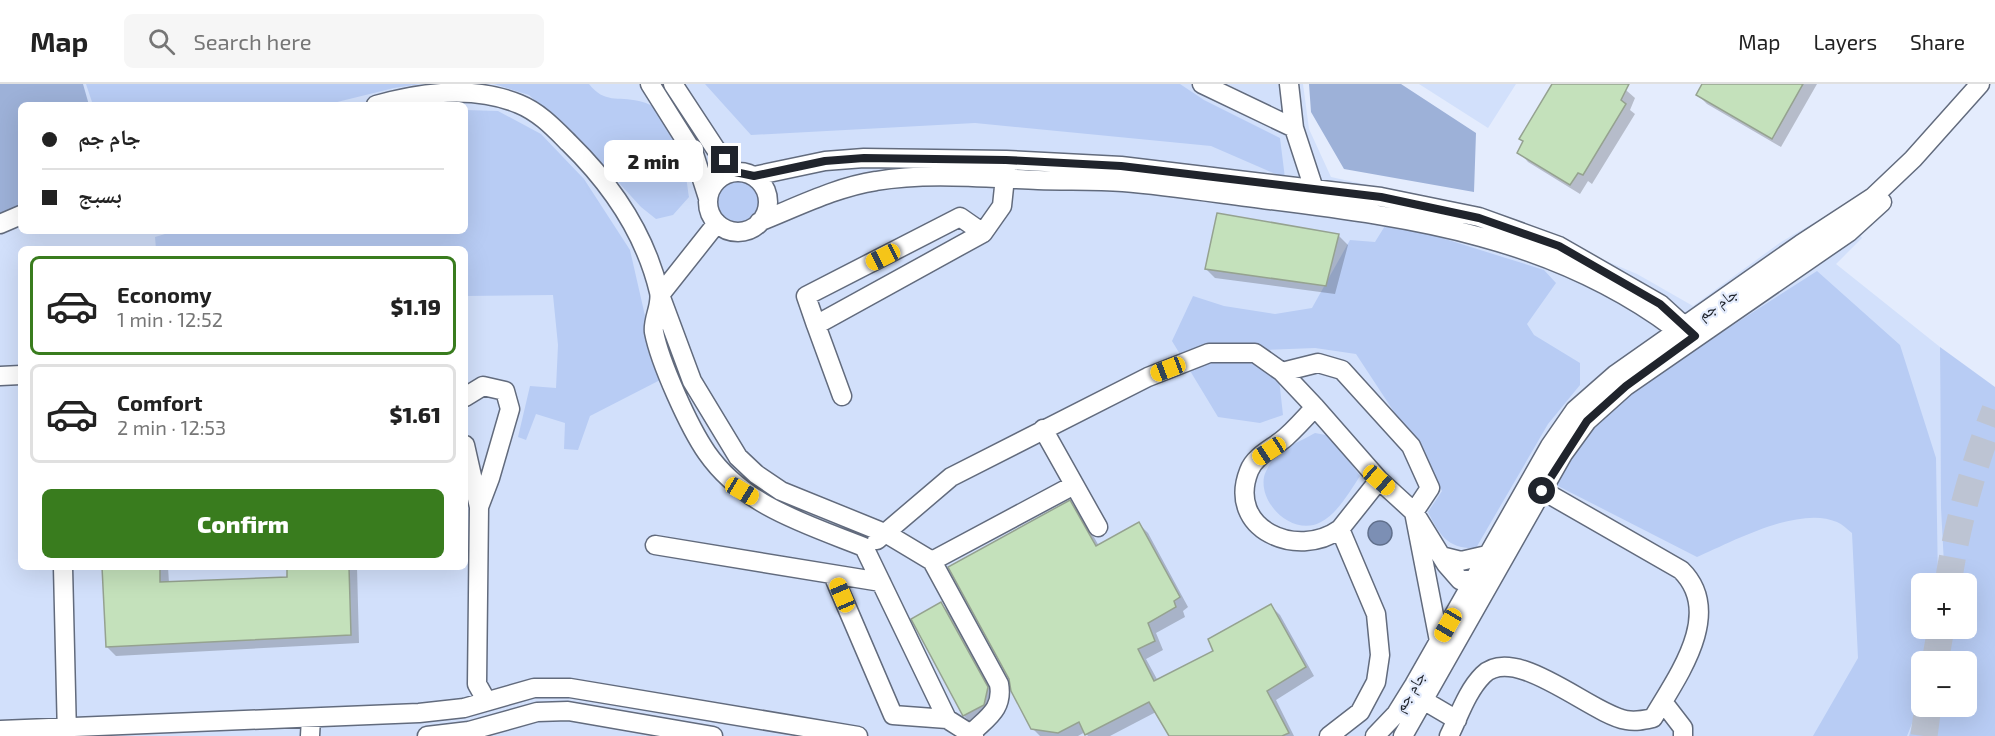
<!DOCTYPE html>
<meta charset="utf-8">
<style>
body{margin:0;font-family:"Exo 2","Noto Naskh Arabic",sans-serif;background:#f6f6f6;color:#222;height:100vh;display:flex;flex-direction:column;font-size:22px;white-space:nowrap}
*{box-sizing:border-box;margin:0}
p{font-size:20px;color:#767676}
.icon{flex:none;width:33px;height:33px;fill:none;stroke:currentColor;stroke-width:2;stroke-linecap:round;stroke-linejoin:round}
.map{position:relative;flex:1;overflow:hidden}
.panel{position:absolute;left:18px;top:162px;width:450px;height:324px;display:flex;flex-direction:column;background:#fff;border-radius:9px;box-shadow:0 6px 24px #0002}
.panel>*{flex:none}
.hud{position:absolute;left:18px;top:18px;width:450px;height:132px;border-radius:9px;box-shadow:0 6px 24px #0002;display:grid;align-content:center;height:132px;padding:0 24px;background:#fff}
.buttons{position:absolute;left:1911px;top:489px;display:grid;gap:12px}
.buttons a{display:grid;place-items:center;width:66px;height:66px;border-radius:9px;background:#fff;box-shadow:0 6px 24px #0002;font-size:30px}
.end{position:absolute;width:27px;height:27px;margin:-14px;border:8px solid #20242c;background:#fff;box-shadow:0 0 0 3px #fff}
.from{border-radius:50%}
.bubble{position:absolute;height:42px;border-radius:9px;background:#fff;box-shadow:0 6px 24px #0002;font-size:20px;font-weight:800;line-height:42px;text-align:center}
.car{position:absolute;width:18px;height:36px;margin:-18px -9px;border-radius:8px;box-shadow:0 0 4px 2px #0007;background:linear-gradient(#f5c518 24%,#345 0 40%,#f5c518 0 76%,#345 0 86%,#f5c518 0)}
.hud b{display:flex;align-items:center;gap:21px;height:57px;font-size:22px}
.hud b+b{border-top:2px solid #e0e0e0}
.hud i{width:15px;height:15px;background:#222}
ul{padding:10px 0 0;list-style:none}
li{display:flex;align-items:center;gap:18px;height:99px;margin:0 12px 9px;padding:0 12px;border:3px solid #e0e0e0;border-radius:9px}
li div{flex:1}
li b{display:block;font-size:22px}
li em{font-style:normal;font-weight:800}
li.on{border-color:#397c1e}
li>.icon{width:54px;height:54px;stroke-width:1.5}
.button{display:flex;gap:12px;margin-top:auto;padding:12px 24px}
.button a{flex:1;height:69px;border-radius:9px;background:#397c1e;color:#fff;font-size:24px;font-weight:800;line-height:69px;text-align:center}
header{display:flex;align-items:center;gap:36px;box-sizing:border-box;height:84px;padding:0 30px;background:#fff;border-bottom:2px solid #e0e0e0}
header strong{font-size:28px}
nav{display:flex;gap:33px;margin-inline-start:auto;font-size:21px}
.search{width:420px;height:54px;background:#f6f6f6;display:flex;align-items:center;gap:15px;box-sizing:border-box;padding:0 21px;border-radius:9px;color:#767676;font-size:22px}
.map>svg:first-child{display:block}
.built{fill:#d2e0fb;fill-rule:evenodd}
.green{fill:#b8ccf4;fill-rule:evenodd}
.forest{fill:#9db1d8}
.water{fill:#7c8fb4;stroke:#606f8b;stroke-width:1.5}
.shadow{fill:#0003}
.building{fill:#c4e1bb;stroke:#95a290;stroke-width:1.5}
.lines{fill:none;stroke-linecap:round;stroke-linejoin:round}
.highway-tunnel{stroke:#bdc4d3;stroke-width:27;stroke-dasharray:27 14;stroke-linecap:butt}
.minor-casing{stroke:#626b7d;stroke-width:21}
.minor{stroke:#fff;stroke-width:18}
.route{stroke:#20242c;stroke-width:8}
.labels{text-anchor:middle;dominant-baseline:central;stroke-width:4.5;stroke-linejoin:round;paint-order:stroke}
.street-label{font-size:16px;fill:#20242c;stroke:#e4ecfd}
</style>
<header>
<strong>Map</strong>
<div class="search"><svg class="icon" aria-label="search" viewBox="0 0 24 24"><circle cx="10" cy="10" r="6"/><path d="M15 15l6 6"/></svg>Search here</div>
<nav><a>Map</a><a>Layers</a><a>Share</a></nav>
</header>
<div class="map">
<svg width="1995" height="652" viewBox="0 0 1995 652">
<rect width="100%" height="100%" fill="#e4ecfd"/>
<path class="built" d="M56,0H1303L1309,45L1331,93L1487,127L1637,190L1693,222L1781,158L1841,123L1862,154L1836,180L1940,263L1941,395L1946,499L1922,500L1921,609L1909,652H0V115L21,104V147H465V21H64ZM21,165H465V483H21Z
M1419,0H1516L1488,44Z"/>
<path class="green" d="M86,0H421L394,4L325,21H93Z
M494,0H589C605,20 617,12 639,17C678,25 685,81 689,113L673,131L656,135L641,123L609,88L529,11Z
M705,0H1180L1204,16L1280,54L1285,94L1211,62L975,39L751,51Z
M465,26L498,27L541,50L584,95L630,166L651,258L666,293L590,332L578,366L564,365L565,339L536,330L526,356L518,353L530,302L556,304L558,261L553,211L465,212V165H156L155,153L175,147H465Z
M714 118a23 23 0 1 1 46 0a23 23 0 1 1-46 0Z
M1388,137L1544,186L1556,199L1527,240L1534,251L1580,279V301L1548,340L1476,464C1448,465 1440,452 1428,428L1442,407L1421,369L1356,270L1315,264L1265,266L1279,295L1283,331L1260,339L1218,333L1172,257L1193,212L1224,222L1275,230L1312,224L1350,156L1375,158Z
M1817,187L1900,261L1936,374L1938,499L1922,500V544H1966V500L1945,499L1941,424L1940,263L1995,303V652H1909L1913,637L1907,652H1813L1858,574L1852,449C1847,445 1842,440 1837,438C1799,421 1732,458 1697,473L1556,401L1588,345L1640,301ZM1922,578H1966V622H1922Z
M1315,349L1331,352L1360,392C1350,407 1338,429 1321,438C1294,453 1259,421 1264,393C1265,388 1270,380 1272,376C1280,365 1303,356 1315,349Z"/>
<path class="forest" d="M0,0H83L89,21H21V121L0,130Z
M1309,0H1401L1476,49L1474,108L1344,85L1311,28Z"/>
<path class="water" d="M1368 449a12 12 0 1 1 24 0a12 12 0 1 1-24 0Z"/>
<path class="shadow" d="M1554,0H1619L1635,14L1630,26L1635,30L1592,100L1588,97L1580,110L1528,78L1519,68Z
M1704,0H1817L1781,63L1707,20L1698,11Z
M1339,152L1348,161L1335,210L1215,194L1206,185Z
M1070,418L1079,427L1099,462L1139,440L1148,449L1188,523L1183,527L1185,533L1156,549L1163,566L1146,575L1158,597L1215,568L1271,522L1280,531L1314,592L1276,616L1294,652H1170L1156,628L1110,652H1088L1085,648L1078,652H1040L1032,644Z
M104,483H168L169,499L289,495L288,483H357L359,559L116,572L107,563Z
M941,520L950,529L996,614L971,639L961,629Z"/>
<path class="building" d="M1552,0H1629L1621,16L1626,20L1583,91L1578,89L1570,101L1517,69L1523,57L1519,55Z
M1702,0H1803L1772,55L1696,11Z
M1217,129L1339,150L1326,202L1205,185Z
M1070,416L1096,462L1139,438L1180,513L1174,517L1176,523L1148,539L1155,557L1138,565L1154,597L1213,567L1208,555L1271,520L1306,583L1267,607L1289,649L1282,652H1169L1149,618L1085,651L1079,638L1058,649L1031,645L1011,607L1009,595L948,483Z
M102,483H160V498L287,493V483H349L351,551L106,563Z
M941,518L988,603L984,621L963,632L911,535Z"/>
<g class="lines">
<path class="highway-tunnel" d="M1948,500C1957,439 1973,383 1995,326
M1935,578L1941,544
M1924,652L1928,622"/>
<defs>
<path id="minor" d="M650,0L694,70L708,114
M673,0L715,64L735,88
M1202,0L1294,44
M1289,0L1294,44L1314,105L1312,114
M376,21C422,8 474,1 519,20C539,28 554,44 569,59C612,101 645,149 659,208C662,221 652,236 654,248C660,279 689,343 707,369C744,422 806,440 864,463L947,635L974,652
M708 118a30 30 0 1 1 60 0a30 30 0 1 1-60 0Z
M754,92L825,77L864,74L1006,76L1121,82L1381,113L1479,133L1559,162L1660,220L1695,252
M759,138C797,123 836,103 876,97C926,88 987,94 1038,96C1066,97 1095,96 1123,98C1172,102 1221,110 1270,116C1415,134 1553,154 1674,244
M717,139L660,211L692,297L738,373L756,390L781,407L887,450L932,477L999,600C1004,627 984,635 969,652
M0,140L21,131
M816,241L806,212L960,133L983,149
M1282,288L1318,279L1342,286L1411,362L1430,404L1414,428L1439,557
M0,292L21,291
M842,312L816,241L983,149L1002,122L1006,84
M465,313L483,302L505,307L510,325L490,394L479,423
M1043,345L1098,443
M465,361L479,423L477,600L486,616
M1340,445L1379,396
M877,456L951,393L1148,293L1209,269H1255L1282,288L1315,323
M655,461L881,498
M1441,472L1461,477L1487,471
M932,477L1074,401
M63,483L67,652
M833,491L893,631L947,635
M1423,616L1457,636
M1663,618L1683,644V652
M0,646L419,629L464,624L534,604H570L858,652
M310,652L311,634
M427,652L469,647L537,628L568,627L713,652
M1329,652L1360,628L1376,598L1380,571L1376,530L1340,445C1297,476 1226,445 1249,387C1255,371 1274,364 1286,353C1296,344 1306,333 1315,323L1379,396L1414,428L1446,480L1460,496H1474
M1375,652L1396,630L1414,601L1550,362L1575,326L1616,290L1801,160L1873,113L1913,75L1980,0
M1403,652L1563,370L1587,337L1626,302L1849,148L1882,118
M1449,652C1459,632 1467,607 1483,591C1515,559 1591,630 1626,636C1636,638 1644,636 1653,634C1677,593 1725,529 1681,486L1533,401"/>
</defs>
<use href="#minor" class="minor-casing"/>
<use href="#minor" class="minor"/>
</g>
<g class="lines">
<path class="route" d="M725,76L735,88L754,92L825,77L864,74L1006,76L1121,82L1381,113L1479,134L1559,162L1660,220L1695,252L1626,302L1587,337L1542,407"/>
</g>
<g class="labels">
<g class="street-label">
<text transform="translate(1717 219) rotate(-35)">جام جم</text>
<text transform="translate(1409 607) rotate(-58)">جام جم</text>
</g>
</g>
</svg>
<div class="buttons">
<a>+</a>
<a>−</a>
</div>
<i class="end from" style="left:1542px;top:407px"></i>
<i class="end" style="left:725px;top:76px"></i>
<div class="bubble" style="left:604px;top:56px;width:99px">2 min</div>
<i class="car" style="left:883px;top:173px;rotate:243deg"></i>
<i class="car" style="left:1168px;top:285px;rotate:249deg"></i>
<i class="car" style="left:1269px;top:367px;rotate:237deg"></i>
<i class="car" style="left:1379px;top:396px;rotate:131deg"></i>
<i class="car" style="left:742px;top:407px;rotate:121deg"></i>
<i class="car" style="left:842px;top:511px;rotate:337deg"></i>
<i class="car" style="left:1448px;top:541px;rotate:210deg"></i>
<div class="hud">
<b><i class="from"></i>جام جم</b>
<b><i></i>بسبج</b>
</div>
<section class="panel">
<ul>
<li class="on"><svg class="icon" aria-label="car" viewBox="0 0 24 24"><path d="M5 17H2v-5l4-1 3-4h7l3 4 3 1v5h-3M9 17h6M6 11h13"/><circle cx="7" cy="17" r="2"/><circle cx="17" cy="17" r="2"/></svg><div><b>Economy</b><p>1 min · 12:52</p></div><em>$1.19</em></li>
<li><svg class="icon" aria-label="car" viewBox="0 0 24 24"><path d="M5 17H2v-5l4-1 3-4h7l3 4 3 1v5h-3M9 17h6M6 11h13"/><circle cx="7" cy="17" r="2"/><circle cx="17" cy="17" r="2"/></svg><div><b>Comfort</b><p>2 min · 12:53</p></div><em>$1.61</em></li>
</ul>
<div class="button"><a>Confirm</a></div>
</section>
</div>
